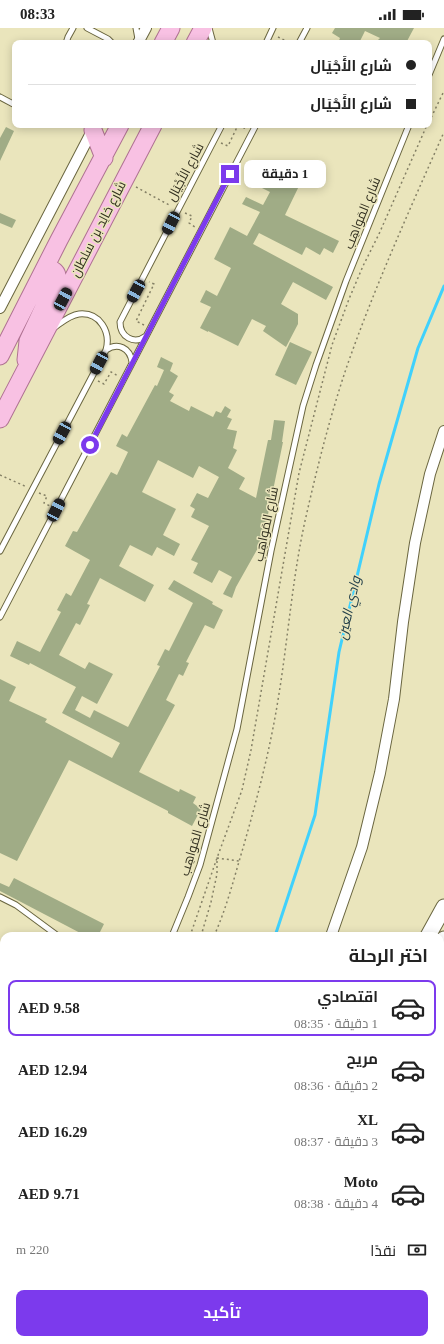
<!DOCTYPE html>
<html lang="ar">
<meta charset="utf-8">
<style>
body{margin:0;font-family:"Times New Roman",Cairo,serif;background:#f2f2f2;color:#222;direction:rtl;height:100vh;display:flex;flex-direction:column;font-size:15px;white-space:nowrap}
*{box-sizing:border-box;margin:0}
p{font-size:13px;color:#767676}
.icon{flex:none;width:22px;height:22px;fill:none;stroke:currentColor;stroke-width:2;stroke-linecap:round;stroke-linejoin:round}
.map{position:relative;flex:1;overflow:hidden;direction:ltr}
.sheet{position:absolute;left:0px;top:904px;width:444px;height:412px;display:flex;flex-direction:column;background:#fff;border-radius:12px 12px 0 0;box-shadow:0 2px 10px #0003;direction:rtl}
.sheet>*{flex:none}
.hud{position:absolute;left:12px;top:12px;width:420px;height:88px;border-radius:8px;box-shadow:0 2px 10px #0003;direction:rtl;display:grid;align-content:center;height:88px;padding:0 16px;background:#fff}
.end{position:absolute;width:18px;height:18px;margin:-9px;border:5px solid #7c3aed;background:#fff;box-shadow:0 0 0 2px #fff}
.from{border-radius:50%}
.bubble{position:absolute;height:28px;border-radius:8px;background:#fff;box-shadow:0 2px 10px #0003;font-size:13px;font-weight:700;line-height:28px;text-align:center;direction:rtl}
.car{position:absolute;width:12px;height:24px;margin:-12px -6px;border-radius:5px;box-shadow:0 0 3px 1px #0007;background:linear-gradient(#222 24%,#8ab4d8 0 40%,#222 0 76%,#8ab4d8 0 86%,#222 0)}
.hud b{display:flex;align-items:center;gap:14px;height:38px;font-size:15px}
.hud b+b{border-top:1px solid #e0e0e0}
.hud i{width:10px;height:10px;background:#222}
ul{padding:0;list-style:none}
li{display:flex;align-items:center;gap:12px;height:56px;margin:0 8px 6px;padding:0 8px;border:2px solid transparent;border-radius:8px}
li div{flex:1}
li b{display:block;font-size:15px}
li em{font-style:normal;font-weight:700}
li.on{border-color:#7c3aed}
li>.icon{width:36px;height:36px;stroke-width:1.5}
h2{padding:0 16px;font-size:18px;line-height:48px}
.pay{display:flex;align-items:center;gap:10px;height:44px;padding:0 16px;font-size:15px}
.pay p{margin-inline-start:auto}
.primary-button{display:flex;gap:8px;margin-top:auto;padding:8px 16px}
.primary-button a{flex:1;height:46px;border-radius:8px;background:#7c3aed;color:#fff;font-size:16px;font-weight:700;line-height:46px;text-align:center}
.status{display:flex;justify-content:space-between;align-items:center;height:28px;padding:0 20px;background:#fff;direction:ltr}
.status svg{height:11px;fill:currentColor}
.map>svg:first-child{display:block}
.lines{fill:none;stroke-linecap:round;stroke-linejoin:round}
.stream{stroke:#40d1fc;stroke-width:3}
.building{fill:#a0ac86}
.lane-casing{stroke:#6a6640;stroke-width:7}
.street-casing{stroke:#6a6640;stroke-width:12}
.secondary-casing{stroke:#6a6640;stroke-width:17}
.primary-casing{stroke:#af7292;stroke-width:19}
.path{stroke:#858166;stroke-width:1.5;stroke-dasharray:2 3;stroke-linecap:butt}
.lane{stroke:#fff;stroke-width:5}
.street{stroke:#fff;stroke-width:10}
.secondary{stroke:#fff;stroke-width:15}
.primary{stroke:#f8c1e3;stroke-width:17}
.route{stroke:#7c3aed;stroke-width:5}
.labels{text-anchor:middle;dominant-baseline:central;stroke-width:3;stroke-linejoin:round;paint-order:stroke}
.street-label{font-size:13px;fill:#302e1e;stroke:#eae5bc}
.water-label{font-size:14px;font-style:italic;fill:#223f49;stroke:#eae5bc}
</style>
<div class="status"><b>08:33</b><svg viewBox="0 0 49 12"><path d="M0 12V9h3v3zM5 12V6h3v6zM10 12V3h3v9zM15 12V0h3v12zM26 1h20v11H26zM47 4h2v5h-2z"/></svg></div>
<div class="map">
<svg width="444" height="1316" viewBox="0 0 444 1316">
<rect width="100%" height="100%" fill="#eae5bc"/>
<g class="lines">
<path class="stream" d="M275,908L315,787L339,624L379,456L418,320L444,258
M83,1316L85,1312"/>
</g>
<path class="building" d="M335,0H414L406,15H383L378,12L380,10L365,3L359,15H338L340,10L332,5Z
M6,99L14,103L0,133V110Z
M268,140L300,156L285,187L339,213L333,225L324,220L320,227L306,219L302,227L259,205L253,216L333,259L326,272L293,254L281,276L298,286V296L286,319L263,303L266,298L252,291L238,318L208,303V304L200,300L211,279L200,274L206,262L217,268L231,240L214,231L230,199L247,208L260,184L242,176L246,169L263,177L270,164L260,159Z
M0,185L16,192L12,200L0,195Z
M290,314L312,324L296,357L275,347Z
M161,329L173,335L170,343L178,348L169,364L174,367L170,373L189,383L191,378L213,389L216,383L221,385L225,378L231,382L227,389L232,391L227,401L237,403L233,420L237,422L228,440L245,450L239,461L256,470L268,412H271L274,392L285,393L282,414H283L264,506L257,519L258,520L236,559L232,570L223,566L232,549L219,542L212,555L193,545L198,535L191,532L209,498L191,489L195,481L190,478L197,465L208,470L219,449L199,438L193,450L158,432L142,464L176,481L163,507L180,516L174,528L157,519L152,528L130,517L119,538L154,557L145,574L100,550L87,576L90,577L80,597L76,595L59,627L85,641L89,634L113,646L97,676L82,668L75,682L90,690L94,682L128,699L160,638L157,637L165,621L169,623L193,575L168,561L174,552L213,574L212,576L223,582L214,601L205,597L186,634L189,635L183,648L179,646L166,672L175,677L139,744L179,764L180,761L196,769L193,775L201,781L192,798L168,785V783L69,732L17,833L0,825V651L16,659L9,673L47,691L45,694L112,730L120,715L62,685L76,659L30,635L29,637L10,628L17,613L40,624L61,584L57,582L66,565L71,568L90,532L65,518L73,503L77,504L111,444L117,447L128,424L116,418L122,406L127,409L155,357L157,358L164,342L157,339Z
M14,850L104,896L98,908H86L0,863V855L9,859Z"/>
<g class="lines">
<defs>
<path id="lane" d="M87,0L108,11L112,15
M136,0L138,11
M209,0L213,15
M66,15L68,9L73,0
M266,15L273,0
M299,15L307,0
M429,47L444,11
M0,69L15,77
M146,308C134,317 120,309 120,294L222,97
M106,322C118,314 130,320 132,334
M0,523L106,322C111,304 100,284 79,286C70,287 62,294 55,299
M0,589L256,97
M0,869L16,877L58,908
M172,908L188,869L200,837L237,701L271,523L303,378L316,337L346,253L409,97
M0,1234L4,1226"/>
<path id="street" d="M138,15L146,0
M0,280L93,101
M331,908L362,819L380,745L394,671L403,594L415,515L430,446L444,403
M440,964L444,966
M258,1312L280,1314
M236,1313L256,1312
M133,1316L135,1312"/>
<path id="secondary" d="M428,908L444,879
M440,918L444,911
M212,1312C220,1316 228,1316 237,1312
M200,1316V1312"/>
<path id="primary" d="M163,15L171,0
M195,15L203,0
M93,102L104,130
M0,328L59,212L120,97
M26,332L28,313L57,251C58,243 53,242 46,239
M0,391L153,97"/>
</defs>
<use href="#lane" class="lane-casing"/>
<use href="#street" class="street-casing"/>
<use href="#secondary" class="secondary-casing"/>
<use href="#primary" class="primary-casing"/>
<path class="path" d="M278,9L290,15
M429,94L444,63
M239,97L246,101
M221,115L228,118L238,97
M136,159L171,178
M185,185L192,188L189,195L195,199
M144,297L136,293L154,256L149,254
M98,353L104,356L111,344L118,348
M0,447L27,459
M39,465L47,468L44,475L50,478
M190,908L217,830L242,762L251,722L299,445L332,317L349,271L363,238L379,206L427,97
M201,908L211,874L217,846V830L239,833
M214,908C227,879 234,850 243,820C257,771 270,722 278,672C288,612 292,552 305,493C317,440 330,388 347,338C375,258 410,181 444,104
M0,1257L4,1250
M7,1316L9,1312"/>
<use href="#lane" class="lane"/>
<use href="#street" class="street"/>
<use href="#secondary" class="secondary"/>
<use href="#primary" class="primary"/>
</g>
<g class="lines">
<path class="route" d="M90,417L230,146"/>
</g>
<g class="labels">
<g class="street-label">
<text transform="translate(185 144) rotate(-62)">شارع الأَجْيَال</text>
<text transform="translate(362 185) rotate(-68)">شارع المَواهِب</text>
<text transform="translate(98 201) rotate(-63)">شارع خالِد بن سلطان</text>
<text transform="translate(266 496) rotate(-78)">شارع المَواهِب</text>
<text transform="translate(195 811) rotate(-73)">شارع المَواهِب</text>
</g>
<g class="water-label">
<text transform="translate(349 580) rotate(-77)">وادي العين</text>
</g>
</g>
</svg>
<i class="end from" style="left:90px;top:417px"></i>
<i class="end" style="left:230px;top:146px"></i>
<div class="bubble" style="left:244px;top:132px;width:82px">1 دقيقة</div>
<i class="car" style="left:171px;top:195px;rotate:207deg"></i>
<i class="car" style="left:136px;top:263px;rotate:208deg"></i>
<i class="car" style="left:63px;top:271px;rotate:28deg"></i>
<i class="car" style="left:99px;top:335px;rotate:208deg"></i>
<i class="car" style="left:62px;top:405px;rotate:208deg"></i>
<i class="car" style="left:56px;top:482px;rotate:27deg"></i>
<div class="hud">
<b><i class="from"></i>شارع الأَجْيَال</b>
<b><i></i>شارع الأَجْيَال</b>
</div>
<section class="sheet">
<h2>اختر الرحلة</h2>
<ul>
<li class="on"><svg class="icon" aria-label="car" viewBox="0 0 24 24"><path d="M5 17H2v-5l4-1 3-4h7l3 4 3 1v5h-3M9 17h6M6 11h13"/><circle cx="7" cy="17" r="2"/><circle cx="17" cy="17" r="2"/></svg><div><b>اقتصادي</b><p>1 دقيقة · 08:35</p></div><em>AED 9.58</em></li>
<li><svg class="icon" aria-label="car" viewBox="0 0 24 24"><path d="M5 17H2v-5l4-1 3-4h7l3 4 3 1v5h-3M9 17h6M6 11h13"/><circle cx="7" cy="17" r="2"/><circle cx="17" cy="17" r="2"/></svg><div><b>مريح</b><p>2 دقيقة · 08:36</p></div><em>AED 12.94</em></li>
<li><svg class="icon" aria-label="car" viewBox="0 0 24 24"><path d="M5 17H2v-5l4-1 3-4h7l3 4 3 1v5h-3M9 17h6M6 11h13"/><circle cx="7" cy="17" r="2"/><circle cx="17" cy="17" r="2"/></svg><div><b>XL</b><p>3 دقيقة · 08:37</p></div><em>AED 16.29</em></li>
<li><svg class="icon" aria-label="car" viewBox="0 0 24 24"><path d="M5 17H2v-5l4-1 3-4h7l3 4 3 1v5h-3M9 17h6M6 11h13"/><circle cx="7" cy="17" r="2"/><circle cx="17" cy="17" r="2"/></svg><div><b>Moto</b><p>4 دقيقة · 08:38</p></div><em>AED 9.71</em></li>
</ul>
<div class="pay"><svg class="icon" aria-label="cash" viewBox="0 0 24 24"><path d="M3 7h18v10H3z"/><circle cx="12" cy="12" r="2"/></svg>نقدًا<p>220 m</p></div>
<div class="primary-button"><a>تأكيد</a></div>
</section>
</div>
